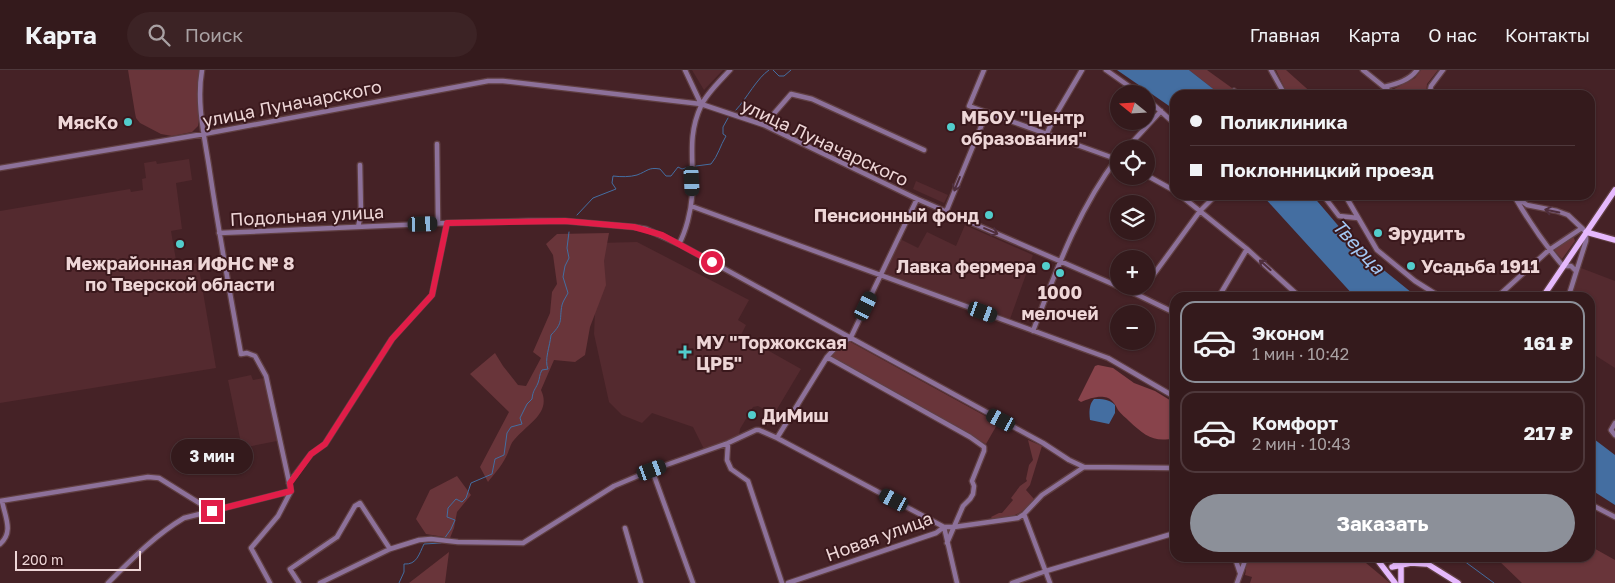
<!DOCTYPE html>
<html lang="ru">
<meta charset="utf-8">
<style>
body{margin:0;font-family:"Golos Text",sans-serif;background:#3c2325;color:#f1f3f6;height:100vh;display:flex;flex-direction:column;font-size:19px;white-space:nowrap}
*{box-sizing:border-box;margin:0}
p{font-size:16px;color:#a9a1a3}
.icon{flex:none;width:28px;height:28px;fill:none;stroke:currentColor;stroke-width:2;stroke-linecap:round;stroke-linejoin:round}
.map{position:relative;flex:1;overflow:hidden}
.panel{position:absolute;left:1170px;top:222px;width:425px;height:270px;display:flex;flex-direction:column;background:#341a1c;border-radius:15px;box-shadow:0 1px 4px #0004,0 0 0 1px #4e383b}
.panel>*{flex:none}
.hud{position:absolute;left:1170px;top:20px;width:425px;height:110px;border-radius:15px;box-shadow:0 1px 4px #0004,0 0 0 1px #4e383b;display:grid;align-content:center;height:110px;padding:0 20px;background:#341a1c}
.needle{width:32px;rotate:288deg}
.buttons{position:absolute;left:1110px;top:15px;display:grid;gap:10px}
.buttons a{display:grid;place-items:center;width:45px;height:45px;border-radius:50%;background:#341a1c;box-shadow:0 1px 4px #0004,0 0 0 1px #4e383b;font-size:25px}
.scale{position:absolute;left:15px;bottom:12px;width:126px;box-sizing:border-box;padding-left:5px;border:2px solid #eed6d7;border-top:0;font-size:14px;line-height:18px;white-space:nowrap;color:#eed6d7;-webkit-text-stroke:4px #3a181c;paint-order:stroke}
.end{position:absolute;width:22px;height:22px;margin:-11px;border:6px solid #e11d48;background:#fff;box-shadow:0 0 0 2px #fff}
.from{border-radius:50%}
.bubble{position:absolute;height:35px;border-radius:18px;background:#341a1c;box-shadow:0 1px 4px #0004,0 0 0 1px #4e383b;font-size:16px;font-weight:700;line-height:35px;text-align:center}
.car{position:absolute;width:15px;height:30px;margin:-15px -8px;border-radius:6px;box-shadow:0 0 4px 1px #0007;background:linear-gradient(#222 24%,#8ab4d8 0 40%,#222 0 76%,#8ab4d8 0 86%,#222 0)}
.hud b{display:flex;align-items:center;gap:18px;height:48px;font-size:19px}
.hud b+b{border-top:1px solid #4e383b}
.hud i{width:12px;height:12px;background:#f1f3f6}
ul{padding:9px 0 0;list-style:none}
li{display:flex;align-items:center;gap:15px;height:82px;margin:0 10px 8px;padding:0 10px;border:2px solid #4e383b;border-radius:15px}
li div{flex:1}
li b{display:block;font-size:19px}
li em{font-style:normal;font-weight:700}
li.current{border-color:#8c9099}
li>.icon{width:45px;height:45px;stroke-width:1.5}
.cta{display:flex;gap:10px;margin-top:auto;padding:10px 20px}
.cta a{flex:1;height:58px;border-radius:30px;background:#8c9099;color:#fff;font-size:20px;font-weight:700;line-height:58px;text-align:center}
header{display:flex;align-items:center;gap:30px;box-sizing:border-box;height:70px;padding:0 25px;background:#341a1c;border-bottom:1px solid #4e383b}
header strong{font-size:24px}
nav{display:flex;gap:28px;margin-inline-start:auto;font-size:18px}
.search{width:350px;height:45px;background:#3c2325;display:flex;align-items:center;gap:12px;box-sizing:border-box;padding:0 18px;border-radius:28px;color:#a9a1a3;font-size:19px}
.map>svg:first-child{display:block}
.built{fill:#542a2f}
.green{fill:#69353a}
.forest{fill:#88434b}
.water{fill:#446ea1}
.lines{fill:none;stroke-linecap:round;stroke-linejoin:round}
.stream{stroke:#446ea1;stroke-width:1}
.minor-casing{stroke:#603f42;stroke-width:7}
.major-casing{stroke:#603f42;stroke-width:8}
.minor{stroke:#8d719a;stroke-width:4.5}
.major{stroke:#e6b9fd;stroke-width:5.5}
.oneway{stroke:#4f2e3c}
.route{stroke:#e11d48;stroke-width:6}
.poi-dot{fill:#52cdcc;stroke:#3a181c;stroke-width:2}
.labels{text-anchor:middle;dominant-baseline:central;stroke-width:4;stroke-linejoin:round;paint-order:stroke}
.street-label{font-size:18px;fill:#eed6d7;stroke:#3a181c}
.poi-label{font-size:18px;font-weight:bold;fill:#eed6d7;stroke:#3a181c;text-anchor:start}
.water-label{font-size:19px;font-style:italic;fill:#a4c8f5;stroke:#3a181c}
</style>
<header>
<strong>Карта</strong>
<div class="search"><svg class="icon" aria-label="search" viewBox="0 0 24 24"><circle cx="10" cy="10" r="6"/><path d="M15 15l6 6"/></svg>Поиск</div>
<nav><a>Главная</a><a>Карта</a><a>О нас</a><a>Контакты</a></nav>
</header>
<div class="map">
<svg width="1615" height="513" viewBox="0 0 1615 513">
<rect width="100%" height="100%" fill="#452226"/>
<path class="built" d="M692,0H723L704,20Z
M189,89L192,110L176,113L182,159L171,161L177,196L198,193L216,298L0,333V141L130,119L131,122L143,120L142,109L146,108L144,93L156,91L157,94Z
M916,111L948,125L944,133L913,119Z
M965,155L1033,185L1010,249L883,204L900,169L918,178L927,162L956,176Z
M637,172L749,230L738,250L746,255L741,265L801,299L767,356L761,354L764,339L758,336L753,337L740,359L739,365L704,379L693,357L652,343L642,353L622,345L609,332L594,264L598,173Z
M1581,198L1615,211V298L1590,282V228H1570Z
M251,305L253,310L264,308L277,371L242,378L228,310Z"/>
<path class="green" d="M128,0H200L198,15L199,47L198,56L192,62L172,66L161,64L140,53L136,48L135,43Z
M1189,0H1207L1232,18V25H1221Z
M1276,0H1286L1314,25H1288Z
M1421,0H1438L1427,14L1426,25H1400L1394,19L1415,8Z
M609,163L604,191L606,215L590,257L585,285L575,292L554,290L541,320C552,343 527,354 514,370C510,374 509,382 506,387C501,397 494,404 488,412L480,397L509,342L470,304L495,283L503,296L518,315L526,316L541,288L533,282L550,243L552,222L557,214L553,185L546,174L557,164Z
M1572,168H1574L1575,171L1562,189L1554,180Z
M847,270L998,353L986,374L830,286Z
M1028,370L1042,376L1030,415L1026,420L1034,429C1022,445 1012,447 993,450L991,447L999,443H1002L1013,430L1011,428L1020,416L1027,411L1026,409L1029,395L1033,390Z
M457,406L471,425L457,442L454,458L450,468L426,464L416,449L430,420Z
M1590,476L1615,490V513H1522L1496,488H1590Z
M449,482L445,513H409Z
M1248,488H1360L1390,513H1250L1252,507L1245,505C1247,498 1245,494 1248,488Z"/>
<path class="forest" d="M1098,295L1113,298L1134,313L1155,321L1173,332L1175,334V368C1154,373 1145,366 1129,351C1126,348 1121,344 1118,340C1115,334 1112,328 1104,327C1097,326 1088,329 1081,332L1078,330L1095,296Z"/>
<path class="water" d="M1117,0H1189L1221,25H1175V40Z
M1262,125H1312L1359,180L1417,227H1355Z
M1094,329C1102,329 1109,329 1115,335V343L1109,354L1090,350C1089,343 1089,334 1094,329Z
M1590,366L1615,385V435L1590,419Z"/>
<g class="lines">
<path class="stream" d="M773,0L779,6H784L791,0
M736,40C747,28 757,8 769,0
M696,96L711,94C718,86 720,76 726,66L723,64V57L728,48
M577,145L593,128L616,119L612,113L613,106C621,107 630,107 637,105C648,101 648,97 660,99L666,106H671L678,97L682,99L689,97
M444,469L451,459L455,450L447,447L448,438L456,429L462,432L466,428L471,413L492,404L495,389L504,385L507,363L511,357L522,354L520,348L527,334L532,329C533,320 535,320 538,313C540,308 539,305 542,300L548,299C544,290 550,276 551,265C564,252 559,250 562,235C563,231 566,227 568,223L563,207L565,196L569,188L567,178L569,162
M1460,488L1494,513
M399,513L404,502V494C417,495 419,484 424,474L441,473"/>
<defs>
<path id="minor" d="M202,0C196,34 205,69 210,103C219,163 230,224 241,284L247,283L255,286L266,306L291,421L278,446L251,478L270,513
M685,0L701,34
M984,0L969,36L1119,90
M1106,0L1140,24
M1271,0L1285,25
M1363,0L1394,25
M1384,17C1396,14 1409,11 1417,0
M1234,21L1238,25
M1429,25L1431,16L1443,0
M1146,28L1175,54
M764,55L791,24L812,29L924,80
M1047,63L1055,46L1082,0
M437,74L438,153
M1126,79L1161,41
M0,98L204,64L488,11H503L701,34L764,55L917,129L1138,225L1175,243
M1146,105L1175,121
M1180,125L1247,179L1301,228
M1323,125L1339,146L1358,148
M1345,125L1377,180L1415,211L1442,228
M1513,125L1527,135L1557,141L1568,145L1586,162V171L1568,228
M1516,129C1530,153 1545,175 1563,196H1571L1576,201
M691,136L1108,288L1175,327
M946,142L987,42
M358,157L361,144L360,95
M219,163L447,153L528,151H565L634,157L646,159L679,174L1043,373L1069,390L1084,397L1175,398
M679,174C686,161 691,141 692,126C695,94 686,68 701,36C706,24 721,10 730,0
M1146,215L1200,141L1216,125
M1138,225L1145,216
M1218,228L1247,179
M1496,228L1549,180L1582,158
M1033,261C1056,201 1078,139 1118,87
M827,287L970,367L984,377V381L972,411L974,416L973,424L970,429L963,436L947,473
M1171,324L1175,317
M1615,353L1611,360L1615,365
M777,368L827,287L837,276L851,267L917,129
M728,373L727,390L731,399L748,411L782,513
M652,400L693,513
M289,413L311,384L325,374L392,269L432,225L447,153
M0,431L148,407L159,408L212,441
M1590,434L1615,447
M1024,444L1050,513
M944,457L957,513
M625,458L641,513
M0,474C14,462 5,447 2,431
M1235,488L1240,503
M108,513C131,490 155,465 184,448L291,421
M299,513L290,499L337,467L355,436L360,433L390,479
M320,513L390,479L419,470L431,469L458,472L523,473L614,416L652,400L728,373L756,360H759L777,368L944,457
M788,513L936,463L944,457H954L1018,448L1024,444L1042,425L1084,397
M1012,513L1046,501L1175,463
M1237,513L1246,488"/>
<path id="major" d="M1586,162L1615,170
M1542,228L1615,120
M1377,488L1379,492L1395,513
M1418,488L1458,513
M1394,496L1399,492L1401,488
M1392,497L1411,493L1426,494
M1401,513V493"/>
</defs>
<use href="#minor" class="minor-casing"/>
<use href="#major" class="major-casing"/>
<use href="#minor" class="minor"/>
<use href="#major" class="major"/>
</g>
<defs><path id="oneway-shaft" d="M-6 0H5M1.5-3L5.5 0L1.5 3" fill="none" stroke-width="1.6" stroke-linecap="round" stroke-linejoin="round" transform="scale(1.25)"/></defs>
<g class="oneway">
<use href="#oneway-shaft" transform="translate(957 114) rotate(112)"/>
<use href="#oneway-shaft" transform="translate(1552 141) rotate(-168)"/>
<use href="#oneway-shaft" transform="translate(991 161) rotate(23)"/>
<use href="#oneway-shaft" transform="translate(1265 195) rotate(-138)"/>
</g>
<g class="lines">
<path class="route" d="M212,441L291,421L290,413L311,384L325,374L392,269L432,225L447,153L565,151L634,157L662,165L712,192"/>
</g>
<g class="poi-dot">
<circle cx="128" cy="52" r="5"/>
<circle cx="951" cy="57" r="5"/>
<circle cx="989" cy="145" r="5"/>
<circle cx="1378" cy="163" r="5"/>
<circle cx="180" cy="174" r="5"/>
<circle cx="1046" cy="196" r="5"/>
<circle cx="1411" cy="196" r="5"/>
<circle cx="1060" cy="203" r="5"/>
<path d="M682.5 274.5h5v5h5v5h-5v5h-5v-5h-5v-5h5z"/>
<circle cx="752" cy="345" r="5"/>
</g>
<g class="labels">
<g class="street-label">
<text transform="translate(292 33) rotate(-11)">улица Луначарского</text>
<text transform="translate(825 72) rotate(25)">улица Луначарского</text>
<text transform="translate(307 145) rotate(-3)">Подольная улица</text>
<text transform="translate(879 466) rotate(-20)">Новая улица</text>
</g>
<g class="poi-label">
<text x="961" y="47">МБОУ "Центр<tspan x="961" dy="21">образования"</tspan></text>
<text x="118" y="52" text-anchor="end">МясКо</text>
<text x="979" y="145" text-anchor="end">Пенсионный фонд</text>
<text x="1388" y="163">Эрудитъ</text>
<text x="180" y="193" text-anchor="middle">Межрайонная ИФНС № 8<tspan x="180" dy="21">по Тверской области</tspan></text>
<text x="1036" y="196" text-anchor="end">Лавка фермера</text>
<text x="1421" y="196">Усадьба 1911</text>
<text x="1060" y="222" text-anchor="middle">1000<tspan x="1060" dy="21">мелочей</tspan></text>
<text x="696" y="272">МУ "Торжокская<tspan x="696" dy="21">ЦРБ"</tspan></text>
<text x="762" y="345">ДиМиш</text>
</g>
<g class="water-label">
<text transform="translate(1359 176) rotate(47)">Тверца</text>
</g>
</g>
</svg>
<div class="buttons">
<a><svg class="needle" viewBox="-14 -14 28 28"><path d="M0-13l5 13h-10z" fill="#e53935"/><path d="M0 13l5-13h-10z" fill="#a9a1a3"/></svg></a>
<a><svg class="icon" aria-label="locate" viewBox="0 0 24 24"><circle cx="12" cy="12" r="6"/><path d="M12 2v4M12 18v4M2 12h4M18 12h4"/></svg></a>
<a><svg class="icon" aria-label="layers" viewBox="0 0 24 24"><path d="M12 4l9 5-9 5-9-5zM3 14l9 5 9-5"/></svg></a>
<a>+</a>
<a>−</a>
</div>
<div class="scale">200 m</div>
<i class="end from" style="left:712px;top:192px"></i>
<i class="end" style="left:212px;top:441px"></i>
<div class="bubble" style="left:171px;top:369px;width:82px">3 мин</div>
<i class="car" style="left:692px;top:111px;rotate:177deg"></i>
<i class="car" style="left:423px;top:154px;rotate:88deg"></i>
<i class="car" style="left:866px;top:236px;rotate:26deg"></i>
<i class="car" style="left:983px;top:242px;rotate:110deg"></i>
<i class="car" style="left:1001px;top:350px;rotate:298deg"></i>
<i class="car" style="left:652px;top:400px;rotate:70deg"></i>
<i class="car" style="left:894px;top:430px;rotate:298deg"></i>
<div class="hud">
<b><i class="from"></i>Поликлиника</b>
<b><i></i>Поклонницкий проезд</b>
</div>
<section class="panel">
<ul>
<li class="current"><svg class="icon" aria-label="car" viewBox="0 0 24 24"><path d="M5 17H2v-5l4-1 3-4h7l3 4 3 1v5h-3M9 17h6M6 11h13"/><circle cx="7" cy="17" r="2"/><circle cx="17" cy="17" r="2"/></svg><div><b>Эконом</b><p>1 мин · 10:42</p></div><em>161 ₽</em></li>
<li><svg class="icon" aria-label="car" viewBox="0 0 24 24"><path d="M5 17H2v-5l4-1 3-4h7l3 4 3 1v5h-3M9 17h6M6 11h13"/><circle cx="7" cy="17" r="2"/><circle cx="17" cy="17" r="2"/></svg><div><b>Комфорт</b><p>2 мин · 10:43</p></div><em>217 ₽</em></li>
</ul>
<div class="cta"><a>Заказать</a></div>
</section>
</div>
